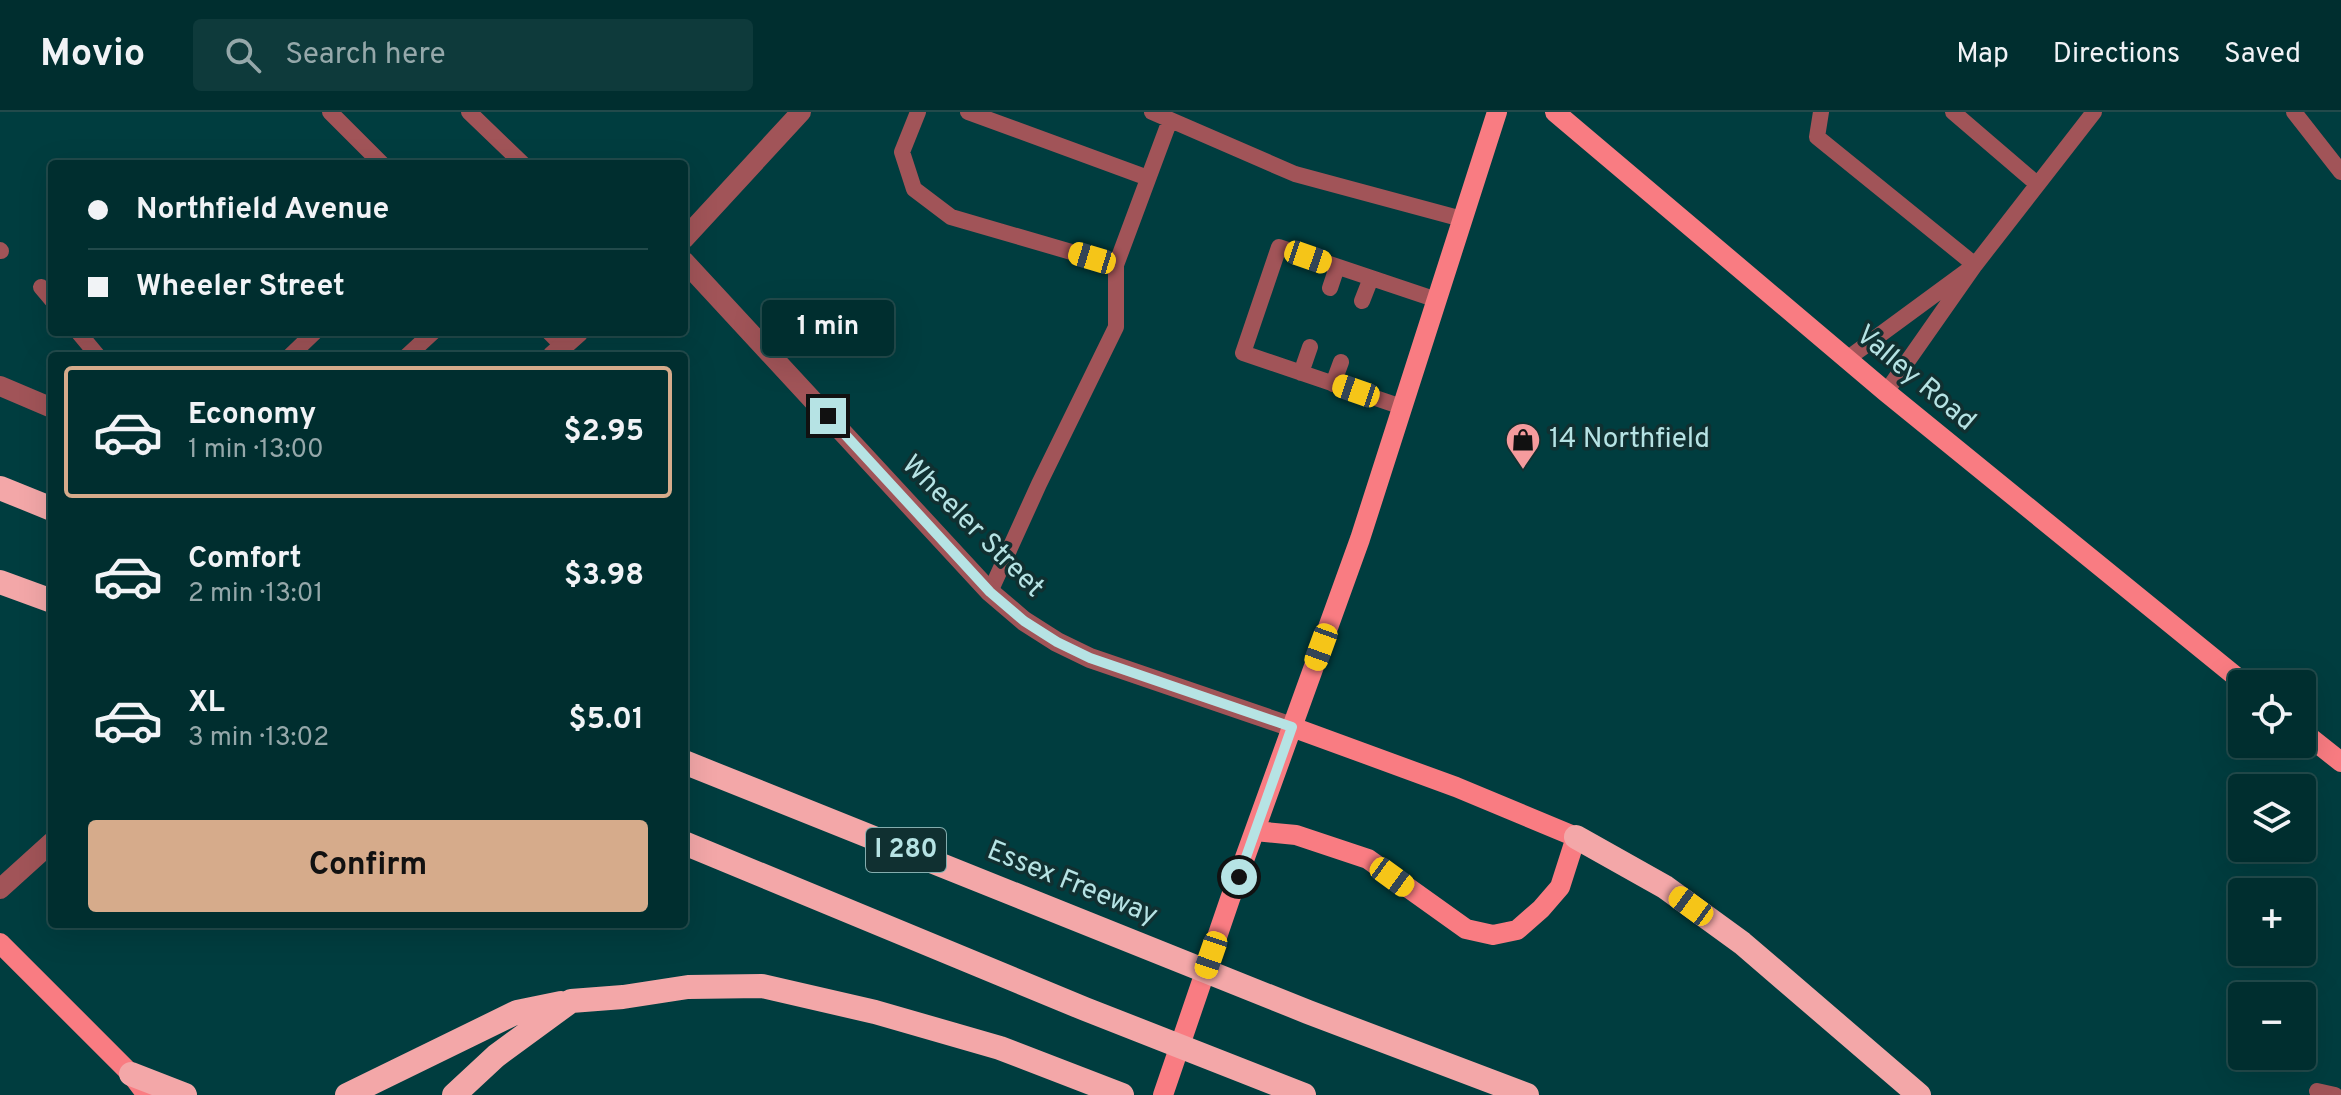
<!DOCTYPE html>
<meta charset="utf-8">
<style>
body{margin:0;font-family:Overpass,sans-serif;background:#0e3a3b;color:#f1f3f6;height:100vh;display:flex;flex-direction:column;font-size:30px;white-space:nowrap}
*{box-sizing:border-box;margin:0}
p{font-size:26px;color:#95a8aa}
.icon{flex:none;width:44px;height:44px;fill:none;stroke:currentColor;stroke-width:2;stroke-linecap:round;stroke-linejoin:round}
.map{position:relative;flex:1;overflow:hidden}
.details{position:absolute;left:48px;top:240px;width:640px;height:576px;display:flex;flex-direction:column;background:#002e2f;border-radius:8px;box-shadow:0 8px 32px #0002,0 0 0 2px #224a4b}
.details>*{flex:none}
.guide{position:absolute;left:48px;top:48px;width:640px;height:176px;border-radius:8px;box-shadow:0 8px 32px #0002,0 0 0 2px #224a4b;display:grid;align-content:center;height:176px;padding:0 40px;background:#002e2f}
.buttons{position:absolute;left:2228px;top:558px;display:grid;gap:16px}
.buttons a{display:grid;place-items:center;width:88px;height:88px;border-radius:8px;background:#002e2f;box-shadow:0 8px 32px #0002,0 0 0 2px #224a4b;font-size:40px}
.end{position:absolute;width:36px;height:36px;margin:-18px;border:10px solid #b6e3e4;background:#111;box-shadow:0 0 0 4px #111}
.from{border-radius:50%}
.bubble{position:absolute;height:56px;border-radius:8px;background:#002e2f;box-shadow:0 8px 32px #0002,0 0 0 2px #224a4b;font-size:26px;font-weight:700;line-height:56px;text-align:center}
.car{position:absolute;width:24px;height:48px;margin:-24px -12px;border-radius:10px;box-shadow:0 0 6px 2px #0007;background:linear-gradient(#f5c518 24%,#345 0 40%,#f5c518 0 76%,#345 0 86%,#f5c518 0)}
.guide b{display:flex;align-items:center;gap:28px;height:76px;font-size:30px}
.guide b+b{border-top:2px solid #224a4b}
.guide i{width:20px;height:20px;background:#f1f3f6}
ul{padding:14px 0 0;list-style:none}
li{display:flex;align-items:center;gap:24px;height:132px;margin:0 16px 12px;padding:0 24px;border:4px solid transparent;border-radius:8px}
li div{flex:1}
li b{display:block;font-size:30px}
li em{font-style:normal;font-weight:700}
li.active{border-color:#d6ab8b}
li>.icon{width:72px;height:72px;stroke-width:1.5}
.cta{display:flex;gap:16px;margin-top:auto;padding:16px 40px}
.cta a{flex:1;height:92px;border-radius:8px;background:#d6ab8b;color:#111;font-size:32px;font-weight:700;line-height:92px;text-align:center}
header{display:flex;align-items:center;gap:48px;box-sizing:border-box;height:112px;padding:0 40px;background:#002e2f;border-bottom:2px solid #224a4b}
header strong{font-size:38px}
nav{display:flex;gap:44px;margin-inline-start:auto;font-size:28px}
.search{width:560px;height:72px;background:#0e3a3b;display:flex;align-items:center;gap:20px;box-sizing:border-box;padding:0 28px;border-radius:8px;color:#95a8aa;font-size:30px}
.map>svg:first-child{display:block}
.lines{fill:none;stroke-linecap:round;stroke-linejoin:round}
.service{stroke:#a15458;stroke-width:16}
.minor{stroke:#a15458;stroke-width:20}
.primary{stroke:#f97c82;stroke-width:20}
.motorway{stroke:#f3a7a8;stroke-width:24}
.route{stroke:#b6e3e4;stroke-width:10}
.labels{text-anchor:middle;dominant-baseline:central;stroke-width:7;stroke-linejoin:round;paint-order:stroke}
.shield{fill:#103031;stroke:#84adae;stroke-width:2}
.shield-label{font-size:26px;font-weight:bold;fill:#b6e3e4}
.street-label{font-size:28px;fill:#b6e3e4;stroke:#103031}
.poi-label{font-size:28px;fill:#b6e3e4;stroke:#103031;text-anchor:start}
</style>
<header>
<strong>Movio</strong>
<div class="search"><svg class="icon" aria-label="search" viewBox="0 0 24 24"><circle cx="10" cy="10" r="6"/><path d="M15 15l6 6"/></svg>Search here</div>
<nav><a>Map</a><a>Directions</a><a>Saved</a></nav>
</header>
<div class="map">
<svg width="2341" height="983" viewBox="0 0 2341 983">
<rect width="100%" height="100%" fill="#003d3f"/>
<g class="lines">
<path class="service" d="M330,0L382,52
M469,0L523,52
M918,0L902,40L914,77L951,105L1116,153
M968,0L1148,66
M1152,0L1295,62L1462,107
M1821,0L1817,25L1975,153L2094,0
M1953,0L2037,72
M2294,0L2341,60
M0,138L1,139
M41,175L52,188
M1330,176L1337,155
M1362,189L1371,166
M78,220L98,244
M549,220L563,234
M290,244L315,220
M407,244L433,220
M1847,247L1975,153L1886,280
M1301,261L1310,235
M1333,272L1341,250
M1402,295L1243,241L1279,135L1437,188
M990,480L1039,372L1116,215V153L1170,8
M2317,979L2335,983"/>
<path class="minor" d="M684,127L801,0
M684,149L990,480L1024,509L1057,530L1090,546L1292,615
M552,244L579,220
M0,274L52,296
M0,777L52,730"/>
<path class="primary" d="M1555,0L1886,280L2245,572
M2302,619L2341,650
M1255,719L1296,723L1368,747L1466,817L1493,823L1517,818L1541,797L1560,775L1576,725L1456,675L1292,615
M0,831L131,962L147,983
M1163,983L1230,787L1360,427L1497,0"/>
<path class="motorway" d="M0,376L52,397
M0,470L52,489
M684,650L1308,900L1527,983
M1576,725L1665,775L1742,831L1919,983
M684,731L1085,897L1304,983
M131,962L185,983
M347,983L517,900L561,891
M454,983L496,944L571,889L623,885L688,875L762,874L875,900L1000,936L1122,983"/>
</g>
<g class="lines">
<path class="route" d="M828,304L990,480L1024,509L1057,530L1090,546L1292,615L1239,765"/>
</g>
<defs>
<symbol id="shop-pin" viewBox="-11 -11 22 30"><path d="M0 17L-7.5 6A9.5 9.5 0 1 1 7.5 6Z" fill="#f59b9d" stroke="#103031"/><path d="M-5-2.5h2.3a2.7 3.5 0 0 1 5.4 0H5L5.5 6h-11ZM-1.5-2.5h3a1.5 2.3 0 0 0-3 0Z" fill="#111"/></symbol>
</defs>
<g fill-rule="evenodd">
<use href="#shop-pin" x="1503" y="308" width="40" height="54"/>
</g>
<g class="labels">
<rect class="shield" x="866" y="716" width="80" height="44" rx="6"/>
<g class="shield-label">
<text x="906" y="738">I 280</text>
</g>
<g class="street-label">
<text transform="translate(1915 267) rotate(40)">Valley Road</text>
<text transform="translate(972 415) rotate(45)">Wheeler Street</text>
<text transform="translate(1072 772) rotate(22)">Essex Freeway</text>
</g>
<g class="poi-label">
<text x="1549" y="328">14 Northfield</text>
</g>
</g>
</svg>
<div class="buttons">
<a><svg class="icon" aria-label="locate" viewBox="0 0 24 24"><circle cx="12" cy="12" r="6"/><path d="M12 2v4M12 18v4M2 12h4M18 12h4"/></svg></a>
<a><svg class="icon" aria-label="layers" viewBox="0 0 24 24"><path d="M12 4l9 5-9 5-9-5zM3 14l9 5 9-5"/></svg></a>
<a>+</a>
<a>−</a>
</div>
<i class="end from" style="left:1239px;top:765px"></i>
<i class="end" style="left:828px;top:304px"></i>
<div class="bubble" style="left:762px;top:188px;width:132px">1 min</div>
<i class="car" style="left:1308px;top:145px;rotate:109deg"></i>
<i class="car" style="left:1092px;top:146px;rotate:287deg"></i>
<i class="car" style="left:1356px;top:279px;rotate:289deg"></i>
<i class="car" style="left:1321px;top:535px;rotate:200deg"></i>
<i class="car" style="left:1392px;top:765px;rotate:126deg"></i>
<i class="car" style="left:1691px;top:794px;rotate:306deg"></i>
<i class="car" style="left:1211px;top:843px;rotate:199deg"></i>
<div class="guide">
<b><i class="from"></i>Northfield Avenue</b>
<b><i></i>Wheeler Street</b>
</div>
<section class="details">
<ul>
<li class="active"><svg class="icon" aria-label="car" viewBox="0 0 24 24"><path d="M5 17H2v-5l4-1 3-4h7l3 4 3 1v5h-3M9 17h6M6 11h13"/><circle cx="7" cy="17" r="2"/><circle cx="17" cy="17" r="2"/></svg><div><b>Economy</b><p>1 min · 13:00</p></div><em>$2.95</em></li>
<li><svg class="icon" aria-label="car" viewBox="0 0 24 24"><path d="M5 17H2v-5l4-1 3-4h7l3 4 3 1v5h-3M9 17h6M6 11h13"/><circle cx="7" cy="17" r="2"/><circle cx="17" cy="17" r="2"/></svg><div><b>Comfort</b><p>2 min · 13:01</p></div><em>$3.98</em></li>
<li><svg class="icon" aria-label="car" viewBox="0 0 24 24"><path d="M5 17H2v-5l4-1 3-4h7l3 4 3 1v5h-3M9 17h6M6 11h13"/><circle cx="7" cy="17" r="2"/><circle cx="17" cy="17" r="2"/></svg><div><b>XL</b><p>3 min · 13:02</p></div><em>$5.01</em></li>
</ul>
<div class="cta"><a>Confirm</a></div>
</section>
</div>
